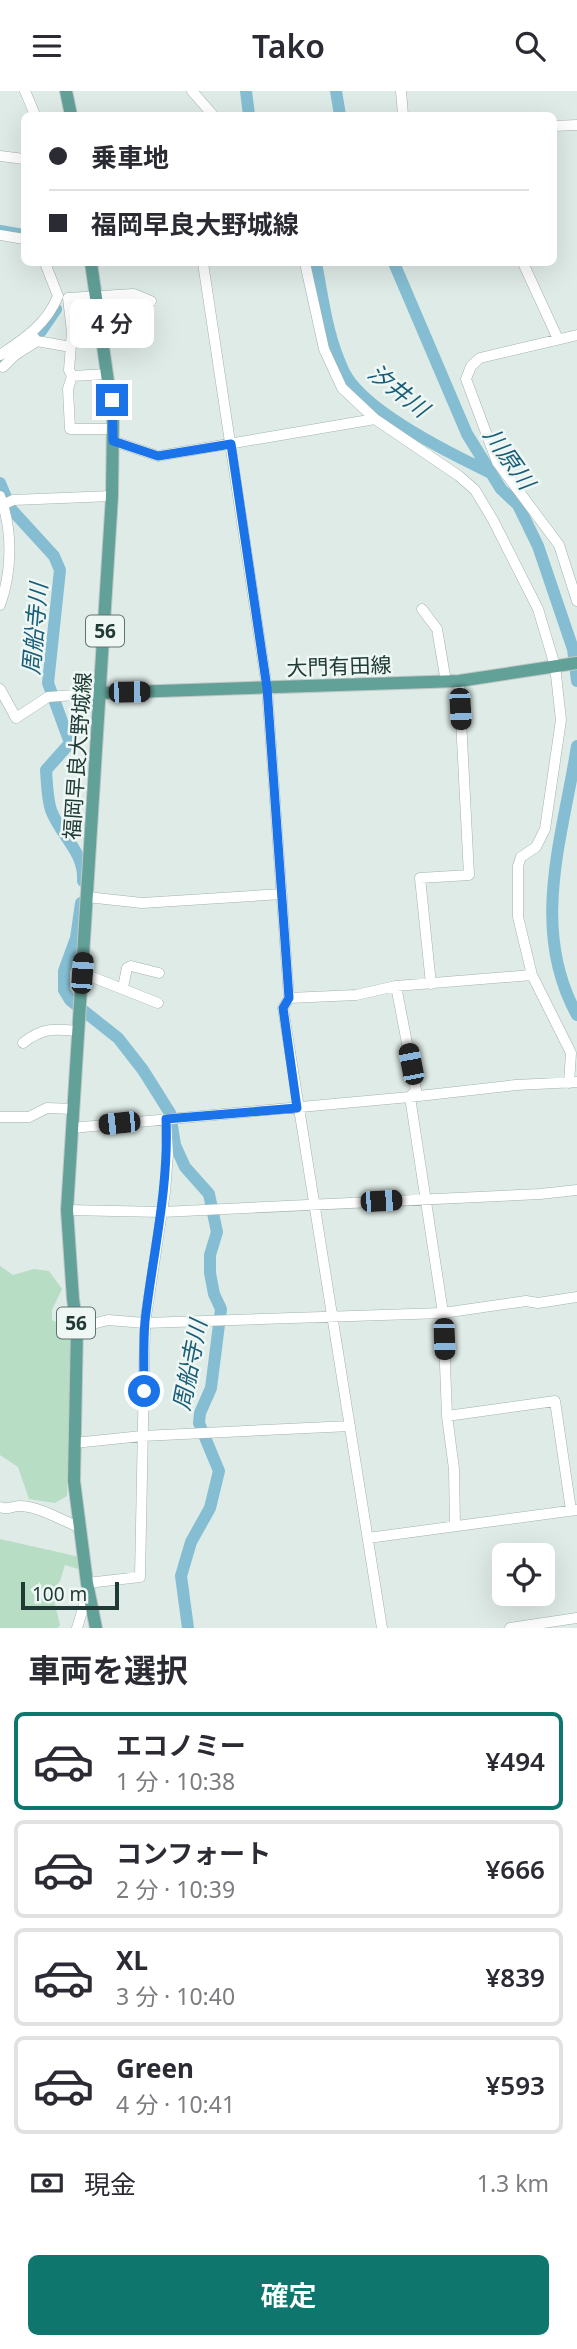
<!DOCTYPE html>
<html lang="ja">
<meta charset="utf-8">
<style>
body{margin:0;font-family:"Noto Sans","Noto Sans JP",sans-serif;background:#f2f2f3;color:#2b2b33;height:100vh;display:flex;flex-direction:column;font-size:26px;white-space:nowrap}
*{box-sizing:border-box;margin:0}
p{font-size:23px;color:#7c7c81}
.icon{flex:none;width:38px;height:38px;fill:none;stroke:currentColor;stroke-width:2;stroke-linecap:round;stroke-linejoin:round}
.map{position:relative;height:1537px;overflow:hidden}
.sheet{display:flex;flex-direction:column;background:#fff;flex:1}
.sheet>*{flex:none}
.top-card{position:absolute;left:21px;top:21px;width:536px;height:154px;border-radius:10px;box-shadow:0 7px 28px #0002;display:grid;align-content:center;height:154px;padding:0 28px;background:#fff}
.buttons{position:absolute;left:492px;top:1452px;display:grid;gap:14px}
.buttons a{display:grid;place-items:center;width:63px;height:63px;border-radius:10px;background:#fff;box-shadow:0 7px 28px #0002;font-size:35px}
.scale{position:absolute;left:21px;bottom:18px;width:98px;box-sizing:border-box;padding-left:7px;border:4px solid #203b36;border-top:0;font-size:19px;line-height:24px;white-space:nowrap;color:#203b36;-webkit-text-stroke:5px #eff7f4;paint-order:stroke}
.end{position:absolute;width:32px;height:32px;margin:-16px;border:9px solid #1a73e8;background:#fff;box-shadow:0 0 0 4px #fff}
.from{border-radius:50%}
.bubble{position:absolute;height:49px;border-radius:10px;background:#fff;box-shadow:0 7px 28px #0002;font-size:23px;font-weight:600;line-height:49px;text-align:center}
.car{position:absolute;width:21px;height:42px;margin:-21px -10px;border-radius:9px;box-shadow:0 0 5px 2px #0007;background:linear-gradient(#222 24%,#8ab4d8 0 40%,#222 0 76%,#8ab4d8 0 86%,#222 0)}
.top-card b{display:flex;align-items:center;gap:24px;height:66px;font-size:26px}
.top-card b+b{border-top:2px solid #e1e1e2}
.top-card i{width:18px;height:18px;background:#2b2b33}
ul{padding:0;list-style:none}
li{display:flex;align-items:center;gap:21px;height:98px;margin:0 14px 10px;padding:0 14px;border:4px solid #e1e1e2;border-radius:10px}
li div{flex:1}
li b{display:block;font-size:26px}
li em{font-style:normal;font-weight:600}
li.on{border-color:#0f766e}
li>.icon{width:63px;height:63px;stroke-width:1.5}
h2{padding:0 28px;font-size:32px;line-height:84px}
.pay{display:flex;align-items:center;gap:18px;height:77px;padding:0 28px;font-size:26px}
.pay p{margin-inline-start:auto}
.action{display:flex;gap:14px;margin-top:auto;padding:14px 28px}
.action a{flex:1;height:80px;border-radius:10px;background:#0f766e;color:#fff;font-size:28px;font-weight:600;line-height:80px;text-align:center}
header{display:flex;justify-content:space-between;align-items:center;height:91px;padding:0 28px;background:#fff;font-size:32px;font-weight:600}
.map>svg:first-child{display:block}
.green{fill:#b7ddc5}
.lines{fill:none;stroke-linecap:round;stroke-linejoin:round}
.river{stroke:#85bed2;stroke-width:12}
.minor-casing{stroke:#a2b3ae;stroke-width:11}
.major-casing{stroke:#c1c8c7;stroke-width:14}
.minor{stroke:#fff;stroke-width:10}
.major{stroke:#62a198;stroke-width:12}
.route{stroke:#1a73e8;stroke-width:9}
.labels{text-anchor:middle;dominant-baseline:central;stroke-width:5;stroke-linejoin:round;paint-order:stroke}
.shield{fill:#eff7f4;stroke:#5e736f;stroke-width:2}
.shield-label{font-size:19px;font-weight:bold;fill:#203b36}
.street-label{font-size:21px;fill:#203b36;stroke:#eff7f4}
.water-label{font-size:23px;font-style:italic;fill:#195e78;stroke:#eff7f4}
</style>
<header><svg class="icon" aria-label="menu" viewBox="0 0 24 24"><path d="M4 6h16M4 12h16M4 18h16"/></svg>Tako<svg class="icon" aria-label="search" viewBox="0 0 24 24"><circle cx="10" cy="10" r="6"/><path d="M15 15l6 6"/></svg></header>
<div class="map">
<svg width="577" height="1537" viewBox="0 0 577 1537">
<rect width="100%" height="100%" fill="#dfebe7"/>
<path class="green" d="M0,1175L13,1184L34,1178L49,1180L62,1198L52,1219V1229L72,1239L67,1405L55,1412L29,1408L18,1376L0,1364Z
M0,1448L80,1466L78,1478L65,1474L60,1490L52,1501L60,1534L58,1537H0Z"/>
<g class="lines">
<path class="river" d="M246,0L249,24
M336,0L340,24
M0,140L24,144
M316,172C323,208 327,246 344,281C364,320 449,362 489,381
M394,172L467,343L501,398L518,414L538,455L573,558L577,590
M0,272L10,262L41,240L56,218
M0,392L11,418L54,465L60,479L48,592L70,652L46,679C47,692 47,707 51,719C60,744 85,761 83,790
M577,655C563,746 529,837 577,924
M81,812L76,847L64,880V899L70,909L118,947L143,979L170,1022L175,1054L185,1076L209,1103L217,1141L210,1164V1182L214,1203L221,1218L211,1297L200,1322L199,1332L219,1380L210,1417L191,1451L181,1485L188,1537"/>
<defs>
<path id="minor" d="M25,0L35,24
M192,0L213,24
M401,0L403,24
M553,35L577,34
M0,65L24,68
M0,144L24,148
M203,172L267,597L289,907L283,917L382,1537
M305,172L324,258L342,297L375,328L459,385L475,399L493,429L538,518L555,575L561,629L545,738L536,756L521,766L518,775V826L532,884L571,962L569,992
M523,172L558,248
M30,242L37,250L71,256
M577,244L480,267L471,275L466,288L497,371L559,454L577,510
M0,264C24,248 47,233 58,205L45,172
M3,276L15,264L37,250
M108,283L72,285L68,298L70,338H113
M72,285L69,279L72,241L68,207L134,203L151,210
M113,350L158,365L375,328
M0,405C13,439 12,481 0,514
M3,414L13,409L112,405
M422,518L437,538L446,591
M0,598L16,627L48,606L101,602
M87,806L142,812L282,803
M82,882L158,912
M431,893L420,787L469,784L459,590
M123,896L127,877L131,875L159,882
M289,907L356,904L396,895
M23,952C43,936 54,938 79,940
M0,1026H29L47,1017L74,1018
M72,1037L410,1006L516,994L577,991
M67,1119L162,1121L540,1103L577,1099
M77,1237L108,1229L145,1232L443,1222L526,1210L538,1212L577,1206
M447,1325L555,1310L571,1419
M74,1352L142,1345L350,1335
M0,1416C9,1420 12,1414 21,1415C40,1416 61,1429 79,1436
M455,1435L454,1378L447,1325L443,1222L410,1006L416,999L396,895L532,884
M368,1447L576,1419
M87,1492L140,1486L145,1232L165,1101L168,1063L166,1028
M77,1537L84,1514L90,1508
M510,1537L577,1527"/>
<path id="major" d="M66,0L71,24
M91,172L113,325L112,405L67,1119L73,1208L77,1237L74,1390L87,1492L96,1537
M101,602L459,590L577,572"/>
</defs>
<use href="#minor" class="minor-casing"/>
<use href="#major" class="major-casing"/>
<use href="#minor" class="minor"/>
<use href="#major" class="major"/>
</g>
<g class="lines">
<path class="route" d="M112,309L113,350L158,365L231,353L267,597L289,907L283,917L297,1017L166,1028C169,1097 153,1162 145,1230C143,1253 144,1277 144,1300"/>
</g>
<g class="labels">
<g class="shield">
<rect x="86" y="524.5" width="38" height="31" rx="5"/>
<rect x="57" y="1216.5" width="38" height="31" rx="5"/>
</g>
<g class="shield-label">
<text x="105" y="540">56</text>
<text x="76" y="1232">56</text>
</g>
<g class="street-label">
<text transform="translate(339 575) rotate(-2)">大門有田線</text>
<text transform="translate(77 665) rotate(-86)">福岡早良大野城線</text>
</g>
<g class="water-label">
<text transform="translate(399 299) rotate(38)">汐井川</text>
<text transform="translate(510 367) rotate(55)">川原川</text>
<text transform="translate(34 538) rotate(-85)">周船寺川</text>
<text transform="translate(189 1274) rotate(-79)">周船寺川</text>
</g>
</g>
</svg>
<div class="buttons">
<a><svg class="icon" aria-label="locate" viewBox="0 0 24 24"><circle cx="12" cy="12" r="6"/><path d="M12 2v4M12 18v4M2 12h4M18 12h4"/></svg></a>
</div>
<div class="scale">100 m</div>
<i class="end from" style="left:144px;top:1300px"></i>
<i class="end" style="left:112px;top:309px"></i>
<div class="bubble" style="left:70px;top:208px;width:84px">4 分</div>
<i class="car" style="left:129px;top:601px;rotate:89deg"></i>
<i class="car" style="left:460px;top:618px;rotate:177deg"></i>
<i class="car" style="left:82px;top:882px;rotate:4deg"></i>
<i class="car" style="left:411px;top:973px;rotate:349deg"></i>
<i class="car" style="left:119px;top:1032px;rotate:264deg"></i>
<i class="car" style="left:381px;top:1110px;rotate:87deg"></i>
<i class="car" style="left:444px;top:1248px;rotate:178deg"></i>
<div class="top-card">
<b><i class="from"></i>乗車地</b>
<b><i></i>福岡早良大野城線</b>
</div>
</div>
<section class="sheet">
<h2>車両を選択</h2>
<ul>
<li class="on"><svg class="icon" aria-label="car" viewBox="0 0 24 24"><path d="M5 17H2v-5l4-1 3-4h7l3 4 3 1v5h-3M9 17h6M6 11h13"/><circle cx="7" cy="17" r="2"/><circle cx="17" cy="17" r="2"/></svg><div><b>エコノミー</b><p>1 分 · 10:38</p></div><em>¥494</em></li>
<li><svg class="icon" aria-label="car" viewBox="0 0 24 24"><path d="M5 17H2v-5l4-1 3-4h7l3 4 3 1v5h-3M9 17h6M6 11h13"/><circle cx="7" cy="17" r="2"/><circle cx="17" cy="17" r="2"/></svg><div><b>コンフォート</b><p>2 分 · 10:39</p></div><em>¥666</em></li>
<li><svg class="icon" aria-label="car" viewBox="0 0 24 24"><path d="M5 17H2v-5l4-1 3-4h7l3 4 3 1v5h-3M9 17h6M6 11h13"/><circle cx="7" cy="17" r="2"/><circle cx="17" cy="17" r="2"/></svg><div><b>XL</b><p>3 分 · 10:40</p></div><em>¥839</em></li>
<li><svg class="icon" aria-label="car" viewBox="0 0 24 24"><path d="M5 17H2v-5l4-1 3-4h7l3 4 3 1v5h-3M9 17h6M6 11h13"/><circle cx="7" cy="17" r="2"/><circle cx="17" cy="17" r="2"/></svg><div><b>Green</b><p>4 分 · 10:41</p></div><em>¥593</em></li>
</ul>
<div class="pay"><svg class="icon" aria-label="cash" viewBox="0 0 24 24"><path d="M3 7h18v10H3z"/><circle cx="12" cy="12" r="2"/></svg>現金<p>1.3 km</p></div>
<div class="action"><a>確定</a></div>
</section>
